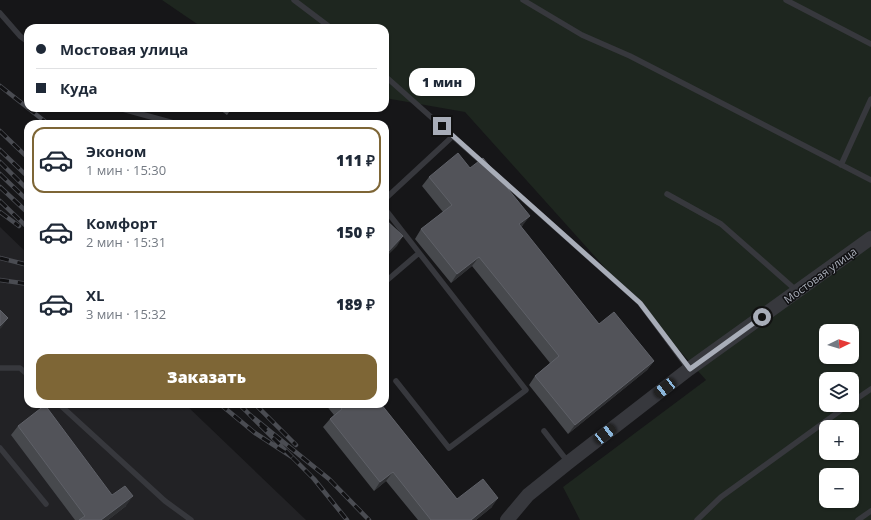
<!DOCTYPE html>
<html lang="ru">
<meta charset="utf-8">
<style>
body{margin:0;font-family:"Open Sans",sans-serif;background:#f2f2f3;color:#1f2937;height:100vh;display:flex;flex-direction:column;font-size:15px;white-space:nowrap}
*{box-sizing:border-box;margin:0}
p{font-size:13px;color:#747a83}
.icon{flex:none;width:22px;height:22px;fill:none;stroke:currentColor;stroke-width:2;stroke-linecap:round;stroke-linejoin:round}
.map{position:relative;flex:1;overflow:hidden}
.drawer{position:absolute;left:24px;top:120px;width:365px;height:288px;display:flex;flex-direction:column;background:#fff;border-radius:12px;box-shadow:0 1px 3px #0004}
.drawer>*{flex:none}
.top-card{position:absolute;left:24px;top:24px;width:365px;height:88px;border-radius:12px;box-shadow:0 1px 3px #0004;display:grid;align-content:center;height:88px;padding:0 12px;background:#fff}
.needle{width:26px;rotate:85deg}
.buttons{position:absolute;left:819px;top:324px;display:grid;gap:8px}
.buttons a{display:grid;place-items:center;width:40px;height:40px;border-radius:8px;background:#fff;box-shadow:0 1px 3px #0004;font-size:20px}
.end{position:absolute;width:18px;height:18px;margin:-9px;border:5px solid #a8adb8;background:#111;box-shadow:0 0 0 2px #111}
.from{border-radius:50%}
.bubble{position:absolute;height:28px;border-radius:12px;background:#fff;box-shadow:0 1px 3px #0004;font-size:13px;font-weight:800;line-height:28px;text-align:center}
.car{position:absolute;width:12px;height:24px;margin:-12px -6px;border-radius:5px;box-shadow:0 0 3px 1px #0007;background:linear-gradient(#222 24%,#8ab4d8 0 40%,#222 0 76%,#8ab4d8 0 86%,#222 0)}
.top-card b{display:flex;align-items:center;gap:14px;height:38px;font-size:15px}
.top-card b+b{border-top:1px solid #e0e1e3}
.top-card i{width:10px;height:10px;background:#1f2937}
ul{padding:7px 0 0;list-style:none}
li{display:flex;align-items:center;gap:12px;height:66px;margin:0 8px 6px;padding:0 4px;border:2px solid transparent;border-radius:12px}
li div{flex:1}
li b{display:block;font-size:15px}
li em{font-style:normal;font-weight:800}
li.active{border-color:#7e6636}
li>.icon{width:36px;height:36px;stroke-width:1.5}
.primary-button{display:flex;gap:8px;margin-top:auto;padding:8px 12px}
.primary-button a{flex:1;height:46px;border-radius:12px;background:#7e6636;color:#fff;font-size:16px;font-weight:800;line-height:46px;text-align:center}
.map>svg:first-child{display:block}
.built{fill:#222225}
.green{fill:#1e261f;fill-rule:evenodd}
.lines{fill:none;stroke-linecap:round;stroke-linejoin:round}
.service{stroke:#37383d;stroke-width:5.5}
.tertiary{stroke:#37383d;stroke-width:14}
.rail-casing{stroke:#4a4c52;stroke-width:4.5}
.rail{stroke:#111113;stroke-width:3;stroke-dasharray:9;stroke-linecap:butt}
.wall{fill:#47494d}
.shaded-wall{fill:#2f3033}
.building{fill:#525359;stroke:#5f6168}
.route{stroke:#a8adb8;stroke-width:5}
.labels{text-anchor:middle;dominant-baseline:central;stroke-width:3;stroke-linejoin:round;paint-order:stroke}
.street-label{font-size:11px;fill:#a8adb8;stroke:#111113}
</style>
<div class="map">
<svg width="871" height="520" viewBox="0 0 871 520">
<rect width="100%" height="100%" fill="#161618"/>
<path class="built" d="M0,227L28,254V404H185L306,520H0Z"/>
<path class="green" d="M162,0H871V520H580L563,487L706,380L465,112L385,98V28H203ZM826,331H852V357H826ZM826,379H852V405H826ZM826,427H852V453H826ZM826,475H852V501H826Z"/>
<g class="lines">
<path class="service" d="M294,0L331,28
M523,0L582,35L630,56L871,180
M786,0L871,44
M0,13L20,36L28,42
M385,76L485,165
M119,108L177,124
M841,165L871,99
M493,172L640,303L689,369
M667,194L721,224L797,291
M385,199L453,136
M385,209L526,390L449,448L396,381
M385,282L419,253
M0,368H20L28,375
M852,402L871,389
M59,404L165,501L191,520
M544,431L568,462
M0,448L46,504
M697,520L721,497L848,405
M858,520L871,511"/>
<path class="tertiary" d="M507,520L528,495L569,462L689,369L871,238"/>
<defs>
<path id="rail" d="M0,86L28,108
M28,108L48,124
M0,131L28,158
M0,150L28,177
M0,162L28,190
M0,174L28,201
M0,187L28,213
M0,201L28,228
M0,212L19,226
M0,258L28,265
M0,280L28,284
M220,404L255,433L292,457L314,479L347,520
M239,404L250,415
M255,404L296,445
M292,457L250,415L329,479L369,520"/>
</defs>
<use href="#rail" class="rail-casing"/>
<use href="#rail" class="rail"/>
</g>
<path class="wall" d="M217,108H232L227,115Z
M470,168L523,225L521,227L599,324L654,361L647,370L568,434L529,385L535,376L550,363L472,266L451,283L415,239L421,229L443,212L422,186L429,177Z
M325,404H381L457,499L492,507L476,520H418L386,481L374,491L323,427L330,419L334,415Z
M18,426L112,495L126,506L108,520H75L11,435Z"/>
<path class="shaded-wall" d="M530,216L523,225L512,234L519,224Z
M403,236L397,246L385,258V255Z
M479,257L472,266L451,283L457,274Z
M8,318L2,327L0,329V326Z
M654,361L647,370L568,434L575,425Z
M393,472L386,481L374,491L380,482Z
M133,496L126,506L108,520H101Z
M498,498L492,507L476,520H471Z"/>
<path class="building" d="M458,153L470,168L483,158L530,216L519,224L599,324L614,312L654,361L575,425L535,376L559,356L479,257L457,274L421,229L452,205L429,177Z
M385,219L403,236L385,255Z
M0,310L8,318L0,326Z
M385,353L388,357L385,360Z
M338,404H381L457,499L483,479L498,498L471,520H431L393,472L380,482L330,419L342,409Z
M45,405L112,495L125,486L133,496L101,520H79L85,516L18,426Z"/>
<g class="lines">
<path class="route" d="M442,126L640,303L690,369L762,317"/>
</g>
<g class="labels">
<g class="street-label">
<text transform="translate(820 275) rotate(-36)">Мостовая улица</text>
</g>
</g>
</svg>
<div class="buttons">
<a><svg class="needle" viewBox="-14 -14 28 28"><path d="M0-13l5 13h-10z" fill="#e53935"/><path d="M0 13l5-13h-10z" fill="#747a83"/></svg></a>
<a><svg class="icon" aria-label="layers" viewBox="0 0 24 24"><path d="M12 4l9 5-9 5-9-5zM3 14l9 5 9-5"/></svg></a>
<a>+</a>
<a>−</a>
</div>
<i class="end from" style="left:762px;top:317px"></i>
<i class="end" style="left:442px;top:126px"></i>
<div class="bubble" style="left:409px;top:68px;width:66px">1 мин</div>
<i class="car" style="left:665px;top:388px;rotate:232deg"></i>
<i class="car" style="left:605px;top:434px;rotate:52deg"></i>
<div class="top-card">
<b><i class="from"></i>Мостовая улица</b>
<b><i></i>Куда</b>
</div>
<section class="drawer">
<ul>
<li class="active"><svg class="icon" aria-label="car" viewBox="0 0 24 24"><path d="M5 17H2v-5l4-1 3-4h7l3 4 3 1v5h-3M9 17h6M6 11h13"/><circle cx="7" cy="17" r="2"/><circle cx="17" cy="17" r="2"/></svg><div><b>Эконом</b><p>1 мин · 15:30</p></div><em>111 ₽</em></li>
<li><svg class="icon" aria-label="car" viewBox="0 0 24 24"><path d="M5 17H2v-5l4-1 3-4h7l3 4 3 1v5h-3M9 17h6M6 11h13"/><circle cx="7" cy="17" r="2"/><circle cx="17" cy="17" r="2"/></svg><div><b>Комфорт</b><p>2 мин · 15:31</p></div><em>150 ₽</em></li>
<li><svg class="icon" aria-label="car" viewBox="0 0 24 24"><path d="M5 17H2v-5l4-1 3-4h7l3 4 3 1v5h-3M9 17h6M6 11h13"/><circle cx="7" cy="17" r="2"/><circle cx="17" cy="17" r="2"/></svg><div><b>XL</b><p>3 мин · 15:32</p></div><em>189 ₽</em></li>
</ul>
<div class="primary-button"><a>Заказать</a></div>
</section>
</div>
